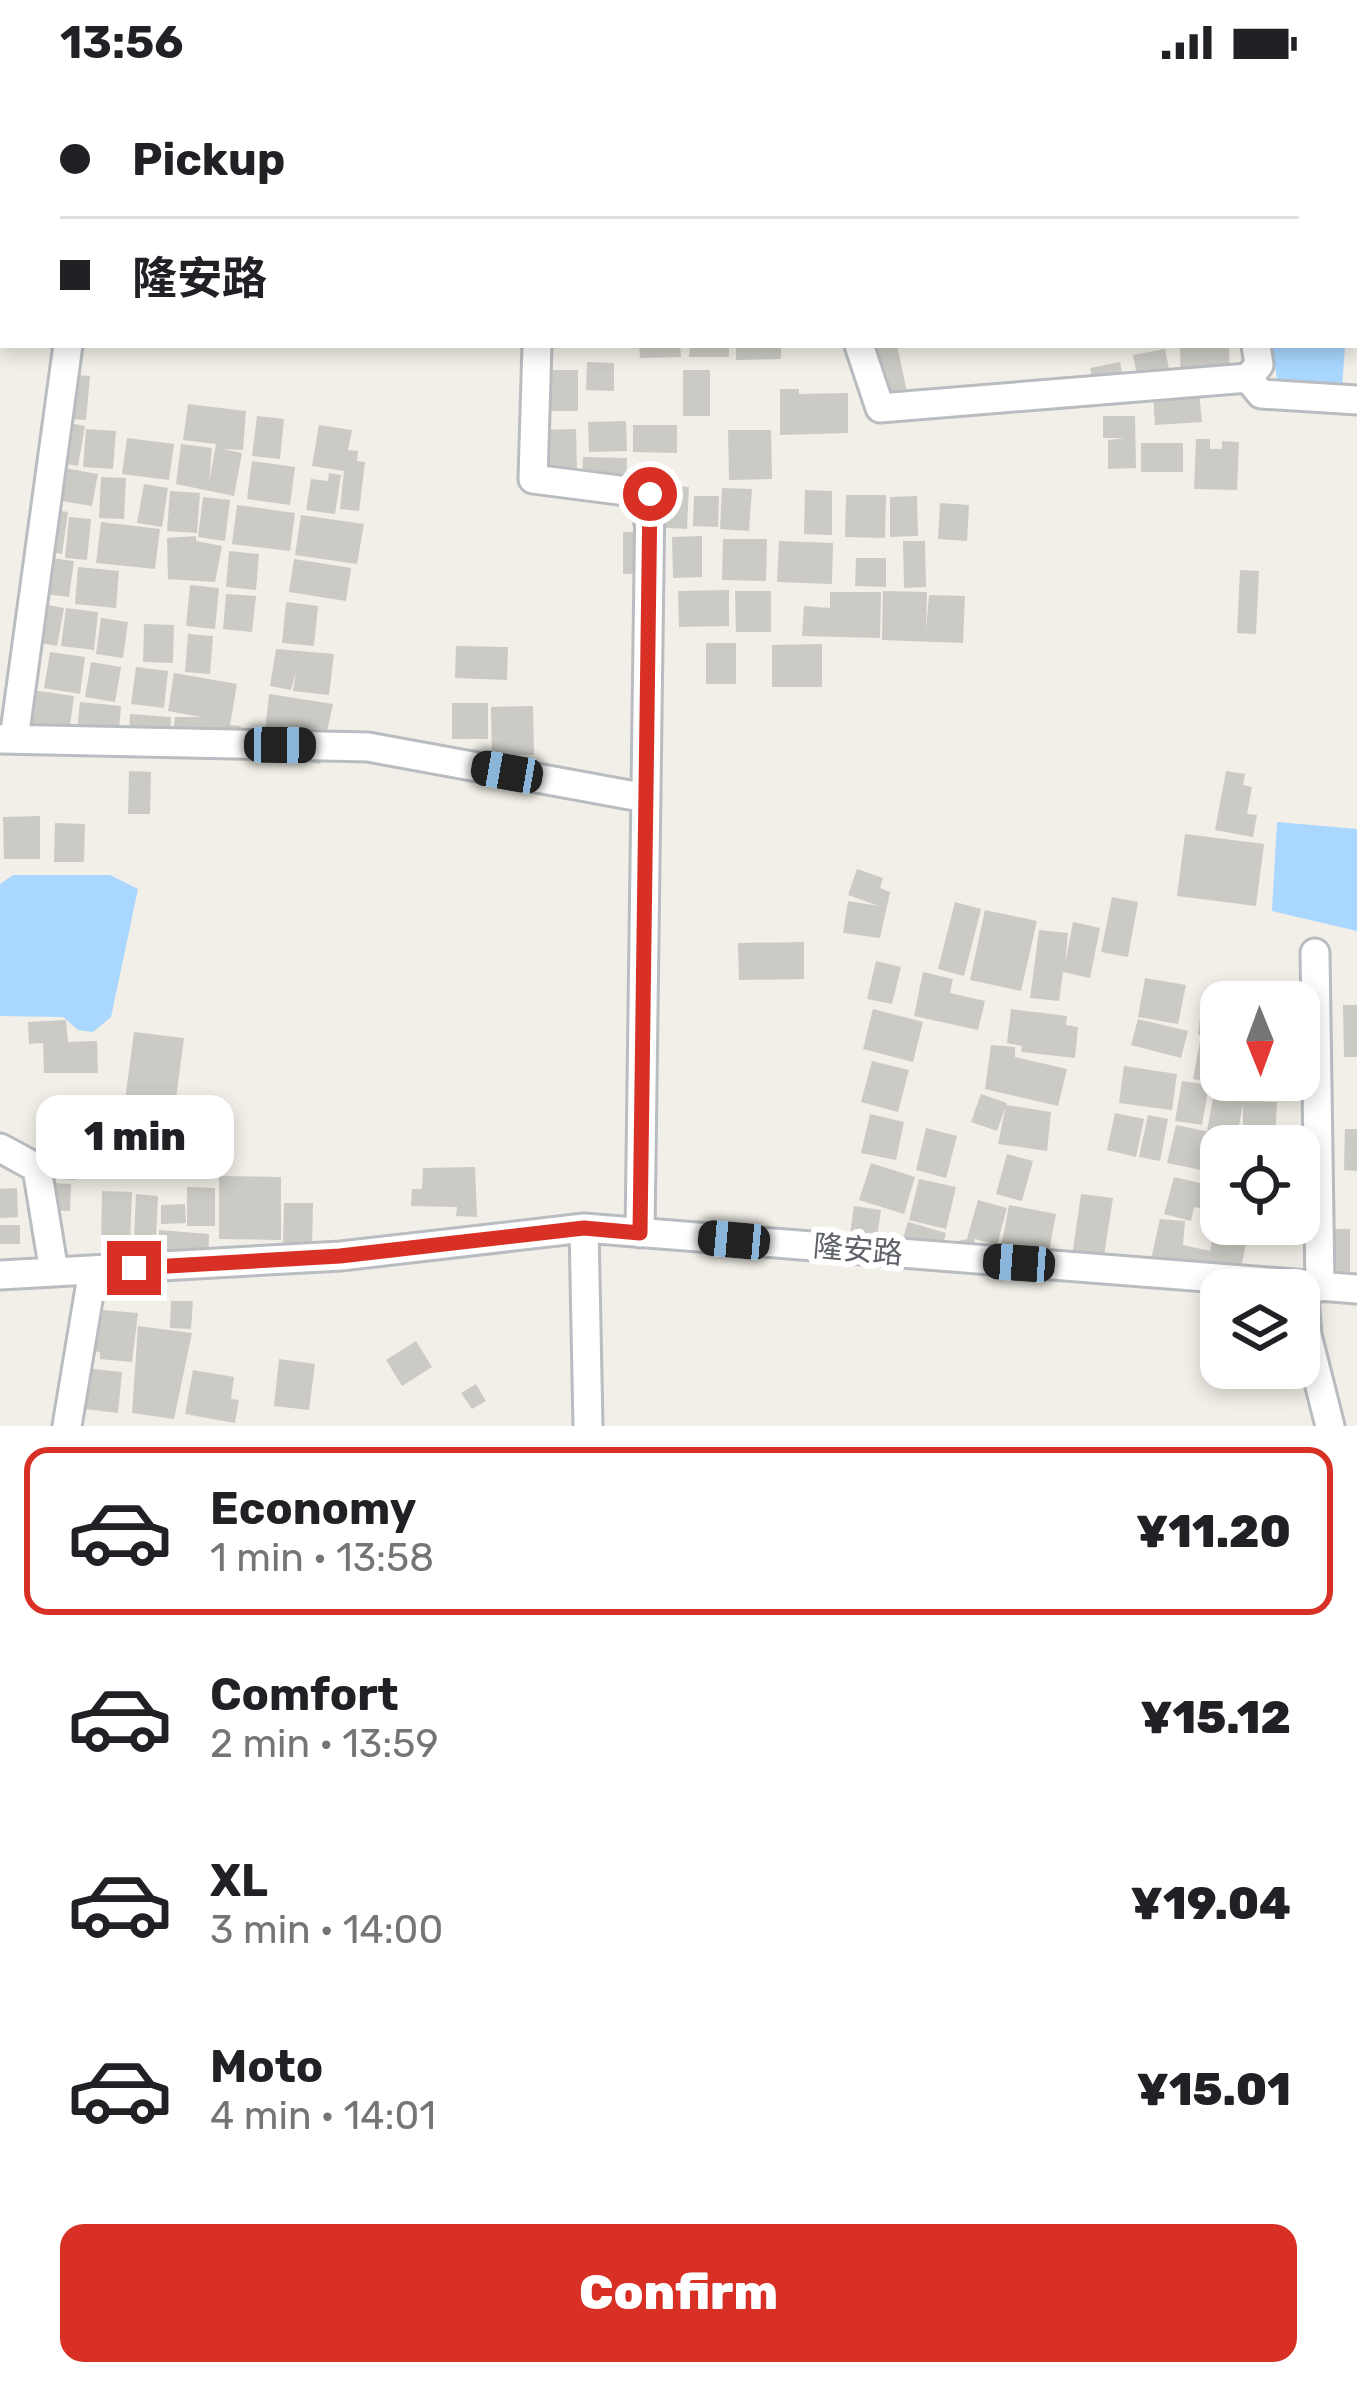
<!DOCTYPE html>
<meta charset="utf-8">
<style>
body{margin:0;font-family:Rubik,"Noto Sans SC",sans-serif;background:#f6f6f6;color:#202124;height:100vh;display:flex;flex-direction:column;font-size:45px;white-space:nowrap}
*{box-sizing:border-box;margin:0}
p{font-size:39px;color:#757577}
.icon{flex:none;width:66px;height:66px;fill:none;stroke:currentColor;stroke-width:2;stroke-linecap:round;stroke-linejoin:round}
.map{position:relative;height:1342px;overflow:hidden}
.drawer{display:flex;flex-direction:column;background:#fff;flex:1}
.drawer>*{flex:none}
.top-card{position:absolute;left:0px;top:0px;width:1359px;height:264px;box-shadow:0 6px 18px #0003;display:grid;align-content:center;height:264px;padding:0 60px;background:#fff}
.needle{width:78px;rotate:179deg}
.controls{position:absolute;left:1200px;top:897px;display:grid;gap:24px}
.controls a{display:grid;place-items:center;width:120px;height:120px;border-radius:24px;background:#fff;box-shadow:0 6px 18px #0003;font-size:60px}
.end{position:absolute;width:54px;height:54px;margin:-27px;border:15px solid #d93025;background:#fff;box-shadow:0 0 0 6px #fff}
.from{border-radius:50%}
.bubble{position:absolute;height:84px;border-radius:24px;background:#fff;box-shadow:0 6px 18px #0003;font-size:39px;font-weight:800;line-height:84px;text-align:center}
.car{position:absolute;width:36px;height:72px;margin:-36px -18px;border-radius:15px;box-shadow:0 0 9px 3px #0007;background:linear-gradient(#222 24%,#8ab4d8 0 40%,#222 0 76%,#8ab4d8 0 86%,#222 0)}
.top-card b{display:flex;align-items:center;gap:42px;height:114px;font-size:45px}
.top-card b+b{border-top:3px solid #e0e0e0}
.top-card i{width:30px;height:30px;background:#202124}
ul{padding:21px 0 0;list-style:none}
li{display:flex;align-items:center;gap:36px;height:168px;margin:0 24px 18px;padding:0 36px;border:6px solid transparent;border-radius:24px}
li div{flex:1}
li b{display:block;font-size:45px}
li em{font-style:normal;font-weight:800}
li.current{border-color:#d93025}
li>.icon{width:108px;height:108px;stroke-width:1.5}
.button{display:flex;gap:24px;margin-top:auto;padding:24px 60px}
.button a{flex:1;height:138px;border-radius:24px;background:#d93025;color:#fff;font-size:48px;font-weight:800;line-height:138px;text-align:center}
.status{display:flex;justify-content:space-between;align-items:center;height:84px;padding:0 60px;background:#fff;direction:ltr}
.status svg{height:33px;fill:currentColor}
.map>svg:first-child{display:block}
.water{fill:#a9d7ff}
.building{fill:#cccac4}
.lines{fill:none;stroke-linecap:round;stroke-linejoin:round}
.minor-casing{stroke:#b9bcc1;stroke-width:33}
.minor{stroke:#fff;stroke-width:27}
.route{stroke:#d93025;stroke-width:15}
.labels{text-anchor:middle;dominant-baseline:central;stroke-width:12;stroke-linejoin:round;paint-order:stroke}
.street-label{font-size:30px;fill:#5e6268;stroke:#fff}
</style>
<div class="status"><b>13:56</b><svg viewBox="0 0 49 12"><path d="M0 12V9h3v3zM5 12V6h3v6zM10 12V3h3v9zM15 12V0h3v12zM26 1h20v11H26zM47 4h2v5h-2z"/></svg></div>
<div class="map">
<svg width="1357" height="1342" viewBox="0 0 1357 1342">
<rect width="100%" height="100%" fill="#f1efe7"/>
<path class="water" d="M1272,261H1345L1342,305L1278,302Z
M1277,738L1357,745V847L1272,827Z
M13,791H110L138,805L111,933L93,948L78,946L63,933L0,932V800Z"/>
<path class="building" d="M639,261H680L681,273L640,274Z
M690,261H729V273H689Z
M736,261H781V275L736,276Z
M861,261H897L908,313L873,320Z
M1229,262L1230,299L1181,300L1180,263Z
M1165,265L1172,300L1140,306L1133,271Z
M587,278L614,279V307L586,306Z
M1120,278L1125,308L1096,314L1090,284Z
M540,286H578V327H539Z
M683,286H710V332H683Z
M59,290L90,292L86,336L56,334Z
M780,305H799V310L848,309V349L780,351Z
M1199,308L1202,338L1155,341L1153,311Z
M188,320L246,327L243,366L222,365L242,369L234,412L176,400L181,360L212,364L209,399L216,360L183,356Z
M257,332L284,335L280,375L252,372Z
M1103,332H1135L1136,384L1108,385V356L1126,354H1103Z
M56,336L85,342L78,382L49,377Z
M626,337L627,367L589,368L588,338Z
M319,341L352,346L348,366L358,367L357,377L365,378L359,427L340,425L344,387L312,382Z
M633,341H677V369L633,368Z
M86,345L116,347L113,385L83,383Z
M576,345L577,386L537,387L536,346Z
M728,346H771L772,395L729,396Z
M127,354L174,360L169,396L122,390Z
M1196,355H1210V365H1222V357L1239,358L1237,406L1194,405Z
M1141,359H1183V388H1141Z
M583,373L627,374L626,400L582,399Z
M252,377L295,383L290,421L247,415Z
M48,381L98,390L92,422L43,414Z
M329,389L341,391L335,430L306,426L311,395L328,397Z
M101,393L126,394L124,435L99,434Z
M144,400L168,404L162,443L137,439Z
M634,400L689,403L687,445L632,442Z
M722,404L752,405L749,447L720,445Z
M805,406L832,407V451L804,450Z
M170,407L200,409L197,449L167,447Z
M846,411H886L885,454L845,453Z
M694,412H719L718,443L693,442Z
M917,412L918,452L890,453V413Z
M203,413L230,416L225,457L198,453Z
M940,419L969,421L967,457L938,455Z
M237,421L295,429L290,467L232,460Z
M36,423L68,428L62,470L30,465Z
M301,431L364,440L357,480L295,471Z
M69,433L91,435L87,476L65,474Z
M101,438L160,445L155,485L96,479Z
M662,447L665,489L623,490V448Z
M196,452V457L222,462L215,498L168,495L167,454Z
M702,452V493L673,494L672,453Z
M723,455H767L766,497L722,496Z
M779,457L833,459L832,500L777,498Z
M903,457H925L926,503L904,504Z
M229,467L259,470L256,506L226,503Z
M36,472L74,477L69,513L31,508Z
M856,474H886V503L855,502Z
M294,475L351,484L346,517L289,508Z
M78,483L119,487L116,524L75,520Z
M1240,486L1259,487L1256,550L1237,549Z
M190,501L219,504L215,545L186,542Z
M729,506V542L679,543L678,507Z
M735,507H771V548H736Z
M883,507L927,508L926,548L929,511L965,512L963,559L882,556Z
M830,508H881L880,554L802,552L804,522L830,524Z
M226,510L256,512L252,548L223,545Z
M26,517L64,524L57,562L19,555Z
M286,518L318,522L314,562L282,559Z
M66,524L98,528L94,566L61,562Z
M101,534L128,538L123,574L96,570Z
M144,540L174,541L173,579L143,578Z
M188,550L213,552L210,590L185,588Z
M706,559H736V600H706Z
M822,560V603H772V561Z
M456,562L508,563L507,596L455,594Z
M276,565L334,570L329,611L293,607L296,587L291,606L270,602Z
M50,568L85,573L80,610L44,604Z
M91,578L121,583L115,618L85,613Z
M136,583L168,587L164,624L131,620Z
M174,589L237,600L230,641L241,642L239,661L171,666L175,633H201L168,627Z
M32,606L74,612L69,650L27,645Z
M269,610L333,620L320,680L290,674L265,648Z
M80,618L121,622L118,659L76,656Z
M452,619H488V655H452Z
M533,622L534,671L492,672L491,623Z
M130,630L171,633L169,668L128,666Z
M129,687L151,688L150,730H128Z
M1226,687L1245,690L1243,701L1252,703L1247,730L1257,731L1253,753L1215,746Z
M40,732V775H4L3,733Z
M55,739L85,740L84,778H54Z
M1185,750L1264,760L1256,822L1177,812Z
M857,785L883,794L880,804L890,808L880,854L843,849L848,817L879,822L848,811Z
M1112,813L1138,818L1128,873L1101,868Z
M955,818L981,825L964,892L938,885Z
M985,826L1037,837L1021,907L970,896Z
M1073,838L1100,844L1090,894L1063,888L1059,917L1030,914L1039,846L1068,849L1065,880Z
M804,858V895L739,896L738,859Z
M876,877L901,883L892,920L867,915Z
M923,888L953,895L950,909L985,917L978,946L914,932Z
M1145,894L1186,901L1178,940L1138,933Z
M1203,911L1231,915L1221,918V954L1198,951Z
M1343,921H1357V973H1344Z
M873,925L923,938L913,978L863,965Z
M1011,925L1067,932L1066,941L1078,943L1075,974L1021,968L1022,962L1007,959Z
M1138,935L1188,947L1181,974L1131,961Z
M66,936L68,958L97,957L98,989H44L43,959L29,960L28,938Z
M134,948L184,954L174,1030L124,1024Z
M1200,957L1221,961L1215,999L1193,995Z
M991,961L1015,963V973L1067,985L1058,1022L985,1005Z
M872,977L909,986L898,1028L861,1018Z
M1124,982L1177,990L1172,1026L1119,1019Z
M1221,996H1265L1263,1009L1219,1002Z
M1182,997L1209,1001L1202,1041L1175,1037Z
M1214,1009L1244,1014L1237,1052L1207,1047Z
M981,1010L1007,1019L997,1047L971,1038Z
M1243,1017L1277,1018L1275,1059L1243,1057Z
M1006,1021L1051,1028L1047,1067L998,1060Z
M117,1027L175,1033L171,1070L114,1065Z
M1115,1029L1144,1035L1136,1073L1107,1066Z
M870,1030L904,1038L896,1076L861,1069Z
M1148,1031L1168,1035L1160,1077L1139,1073Z
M1176,1041L1210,1048L1206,1087L1167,1079Z
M926,1044L957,1052L946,1094L916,1086Z
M1345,1045H1357V1087L1344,1086Z
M44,1052L77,1054L75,1096L41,1094Z
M1214,1054L1248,1059L1221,1062V1096L1208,1093Z
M1007,1070L1033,1077L1022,1117L996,1110Z
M871,1079L915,1093L904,1130L859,1116Z
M475,1083L477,1133L456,1132L457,1123L411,1122L412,1105H422L423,1084Z
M219,1092L281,1093V1156L219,1155Z
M1174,1093L1221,1104V1129L1194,1123L1191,1137L1164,1130Z
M919,1095L956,1103L946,1145L909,1136Z
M34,1098L71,1100L70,1127L33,1126Z
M187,1103L215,1104V1142H187Z
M17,1104L18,1133L0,1134V1105Z
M102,1107L132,1108L130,1164H101Z
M136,1110L158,1112L156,1154L134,1153Z
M1081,1110L1113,1114L1101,1191L1070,1186Z
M978,1116L1007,1124L997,1161L974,1155L981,1184L961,1189L954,1158L967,1155Z
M284,1119H313L312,1161L283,1160Z
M185,1120L186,1139L161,1140V1121Z
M1009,1121L1056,1130L1045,1189L998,1180Z
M854,1122L881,1126L874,1175L847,1171Z
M1160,1135L1185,1137L1183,1161L1210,1167L1214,1148L1247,1156L1236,1206L1148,1189Z
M908,1138L946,1149L936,1184L897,1173Z
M1227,1140H1268L1265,1152L1226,1144Z
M0,1141H20V1160H0Z
M1323,1145H1350V1207H1323Z
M159,1146L209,1150L208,1190L158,1189Z
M171,1217H193L191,1245L170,1244Z
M78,1224L138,1229L132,1278L100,1275V1268L72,1264Z
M138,1242L192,1249L174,1335L132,1329Z
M416,1257L432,1283L402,1302L386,1276Z
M279,1275L315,1280L309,1326L274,1322Z
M73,1283L122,1288L118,1329L69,1323Z
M193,1286L234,1293L231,1315L239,1316L235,1339L185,1330Z
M476,1300L486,1317L472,1325L461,1309Z"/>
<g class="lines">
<defs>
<path id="minor" d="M1215,0L1216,3
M0,1L5,3
M537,261L533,395L650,410L640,1149
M859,261L880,324L1248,294L1259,281L1256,261
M1248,294L1261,310L1357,316
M0,655L368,663L646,714
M14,655L68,261
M1315,869L1320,1203
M0,1064L37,1084L54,1188
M584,1144L588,1342
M0,1191L341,1172L584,1144L1357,1205
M1303,1201L1307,1251L1330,1342
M67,1342L93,1186"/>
</defs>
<use href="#minor" class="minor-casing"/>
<use href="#minor" class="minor"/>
</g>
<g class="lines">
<path class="route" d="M134,1184L340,1172L584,1144L640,1149L650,410"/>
</g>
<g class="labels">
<g class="street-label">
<text transform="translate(858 1166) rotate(5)">隆安路</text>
</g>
</g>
</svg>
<div class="controls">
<a><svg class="needle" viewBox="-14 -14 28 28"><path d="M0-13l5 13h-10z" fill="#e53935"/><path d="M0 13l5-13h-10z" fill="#757577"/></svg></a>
<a><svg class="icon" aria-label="locate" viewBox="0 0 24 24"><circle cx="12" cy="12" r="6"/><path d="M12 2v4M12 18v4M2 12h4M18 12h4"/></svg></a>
<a><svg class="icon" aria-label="layers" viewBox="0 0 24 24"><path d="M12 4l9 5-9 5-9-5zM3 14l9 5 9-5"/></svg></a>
</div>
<i class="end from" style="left:650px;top:410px"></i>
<i class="end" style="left:134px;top:1184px"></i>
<div class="bubble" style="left:36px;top:1011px;width:198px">1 min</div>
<i class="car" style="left:280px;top:661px;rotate:91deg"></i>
<i class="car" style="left:507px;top:688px;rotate:280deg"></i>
<i class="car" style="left:734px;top:1156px;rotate:275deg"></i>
<i class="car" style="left:1019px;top:1179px;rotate:274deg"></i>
<div class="top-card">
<b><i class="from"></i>Pickup</b>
<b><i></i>隆安路</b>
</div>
</div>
<section class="drawer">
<ul>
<li class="current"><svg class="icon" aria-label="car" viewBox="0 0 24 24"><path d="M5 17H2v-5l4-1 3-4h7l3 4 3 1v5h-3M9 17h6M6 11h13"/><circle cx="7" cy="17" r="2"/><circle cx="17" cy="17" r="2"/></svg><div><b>Economy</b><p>1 min · 13:58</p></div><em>¥11.20</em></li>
<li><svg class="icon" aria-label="car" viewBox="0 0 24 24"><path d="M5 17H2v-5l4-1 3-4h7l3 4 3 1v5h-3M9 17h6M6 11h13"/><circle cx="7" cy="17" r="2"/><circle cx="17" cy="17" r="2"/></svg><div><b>Comfort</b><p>2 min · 13:59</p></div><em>¥15.12</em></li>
<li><svg class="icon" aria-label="car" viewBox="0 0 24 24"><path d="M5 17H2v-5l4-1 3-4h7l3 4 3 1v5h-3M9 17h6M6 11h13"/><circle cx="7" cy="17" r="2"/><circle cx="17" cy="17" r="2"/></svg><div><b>XL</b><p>3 min · 14:00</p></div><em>¥19.04</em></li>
<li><svg class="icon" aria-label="car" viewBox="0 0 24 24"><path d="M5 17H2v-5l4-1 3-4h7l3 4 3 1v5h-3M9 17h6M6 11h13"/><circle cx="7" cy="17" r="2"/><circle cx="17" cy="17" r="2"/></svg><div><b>Moto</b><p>4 min · 14:01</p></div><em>¥15.01</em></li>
</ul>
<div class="button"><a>Confirm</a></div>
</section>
